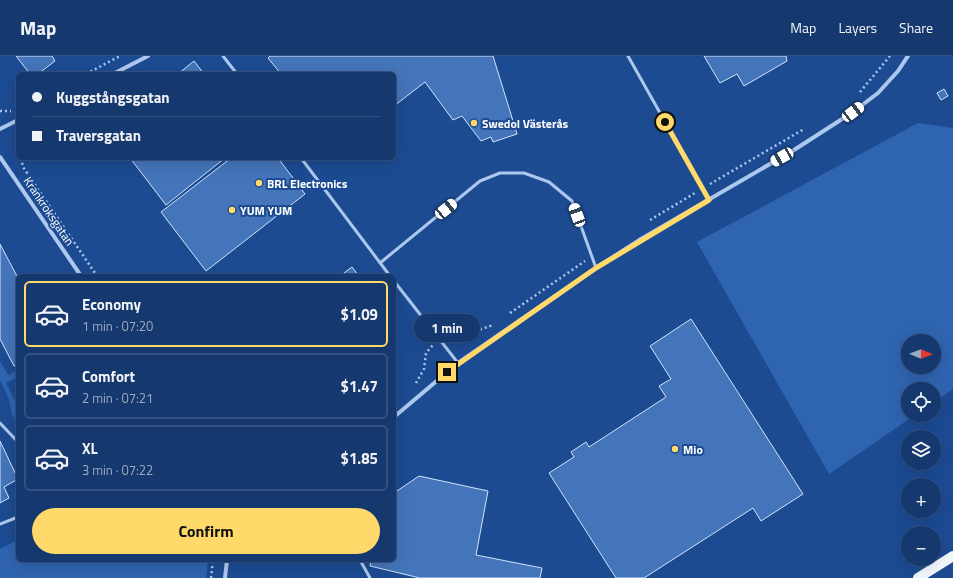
<!DOCTYPE html>
<meta charset="utf-8">
<style>
body{margin:0;font-family:"Titillium Web",sans-serif;background:#224376;color:#f1f3f6;height:100vh;display:flex;flex-direction:column;font-size:15px;white-space:nowrap}
*{box-sizing:border-box;margin:0}
p{font-size:13px;color:#9dacc2}
.icon{flex:none;width:22px;height:22px;fill:none;stroke:currentColor;stroke-width:2;stroke-linecap:round;stroke-linejoin:round}
.map{position:relative;flex:1;overflow:hidden}
.sheet{position:absolute;left:16px;top:218px;width:380px;height:288px;display:flex;flex-direction:column;background:#15386e;border-radius:6px;box-shadow:0 4px 16px #0002,0 0 0 1px #345281}
.sheet>*{flex:none}
.top-card{position:absolute;left:16px;top:16px;width:380px;height:88px;border-radius:6px;box-shadow:0 4px 16px #0002,0 0 0 1px #345281;display:grid;align-content:center;height:88px;padding:0 16px;background:#15386e}
.needle{width:26px;rotate:91deg}
.tools{position:absolute;left:901px;top:278px;display:grid;gap:8px}
.tools a{display:grid;place-items:center;width:40px;height:40px;border-radius:50%;background:#15386e;box-shadow:0 4px 16px #0002,0 0 0 1px #345281;font-size:20px}
.end{position:absolute;width:18px;height:18px;margin:-9px;border:5px solid #ffd96a;background:#111;box-shadow:0 0 0 2px #111}
.from{border-radius:50%}
.bubble{position:absolute;height:28px;border-radius:14px;background:#15386e;box-shadow:0 4px 16px #0002,0 0 0 1px #345281;font-size:13px;font-weight:700;line-height:28px;text-align:center}
.car{position:absolute;width:12px;height:24px;margin:-12px -6px;border-radius:5px;box-shadow:0 0 3px 1px #0007;background:linear-gradient(#fff 24%,#345 0 40%,#fff 0 76%,#345 0 86%,#fff 0)}
.top-card b{display:flex;align-items:center;gap:14px;height:38px;font-size:15px}
.top-card b+b{border-top:1px solid #345281}
.top-card i{width:10px;height:10px;background:#f1f3f6}
ul{padding:7px 0 0;list-style:none}
li{display:flex;align-items:center;gap:12px;height:66px;margin:0 8px 6px;padding:0 8px;border:2px solid #345281;border-radius:6px}
li div{flex:1}
li b{display:block;font-size:15px}
li em{font-style:normal;font-weight:700}
li.on{border-color:#ffd96a}
li>.icon{width:36px;height:36px;stroke-width:1.5}
.action{display:flex;gap:8px;margin-top:auto;padding:8px 16px}
.action a{flex:1;height:46px;border-radius:24px;background:#ffd96a;color:#111;font-size:16px;font-weight:700;line-height:46px;text-align:center}
header{display:flex;align-items:center;gap:24px;box-sizing:border-box;height:56px;padding:0 20px;background:#15386e;border-bottom:1px solid #345281}
header strong{font-size:19px}
nav{display:flex;gap:22px;margin-inline-start:auto;font-size:14px}
.map>svg:first-child{display:block}
.green{fill:#2f64b0;fill-rule:evenodd}
.building{fill:#4474b9;stroke:#d3e3fa}
.lines{fill:none;stroke-linecap:round;stroke-linejoin:round}
.path{stroke:#adc8ee;stroke-width:2.5;stroke-dasharray:2 3;stroke-linecap:butt}
.service{stroke:#adc8ee;stroke-width:3}
.minor{stroke:#adc8ee;stroke-width:4}
.primary{stroke:#f4f8ff;stroke-width:10}
.route{stroke:#ffd96a;stroke-width:5}
.poi-dot{fill:#ffd96a;stroke:#1c4b92;stroke-width:1.5}
.labels{text-anchor:middle;dominant-baseline:central;stroke-width:4;stroke-linejoin:round;paint-order:stroke}
.poi-label{font-size:12px;font-weight:bold;fill:#fff;stroke:#1c4b92;text-anchor:start}
.street-label{font-size:12px;fill:#fff;stroke:#1c4b92}
</style>
<header>
<strong>Map</strong>
<nav><a>Map</a><a>Layers</a><a>Share</a></nav>
</header>
<div class="map">
<svg width="953" height="522" viewBox="0 0 953 522">
<rect width="100%" height="100%" fill="#1c4b92"/>
<path class="green" d="M918,67L953,72V333L934,346V333H908V359H915L829,418L697,186ZM908,285H934V311H908Z
M0,305L8,319L18,314V321L6,327L18,351V369L11,356L9,343L0,324Z
M18,484V504H208L206,522H0V493Z"/>
<path class="building" d="M16,0H52L55,5L38,18H30Z
M270,0H493L517,78L493,86L491,81L481,85L462,60L453,64L425,26L394,50V18H281L268,2Z
M704,0H786L787,5L744,30L737,18L720,27Z
M194,5L204,18H178Z
M944,33L948,40L941,44L937,37Z
M130,102H225L166,149Z
M231,102H278L305,138L206,215L161,156Z
M0,188L18,222V309L14,310L0,283Z
M352,211L359,220H340Z
M691,263L803,438L761,465L753,452L644,522H616L549,417L574,401L571,396L586,386L589,391L666,341L659,330L671,323L650,290Z
M0,385L18,423L4,431L9,442L0,447Z
M419,420L488,435L476,499L542,512L540,522H420L370,510L371,504H394V437Z"/>
<g class="lines">
<path class="path" d="M86,18L120,0
M860,36L890,0
M0,55H11
M21,102L23,111L97,220
M710,128L804,73
M650,164L695,137
M510,257L585,205
M446,275L448,274L470,277L493,269
M416,327L424,313L426,297L433,289
M284,504L285,505
M211,522L213,504"/>
<path class="service" d="M223,0L237,18
M628,0L709,144
M301,102L390,220
M380,207L480,125L500,117H524L549,126L572,145L596,212
M394,225L458,307
M0,367L16,384L18,389
M0,468L18,461
M360,504L370,522"/>
<path class="minor" d="M113,18L148,0
M0,73L18,64
M0,101L81,220
M394,361L458,307L596,212L641,183L794,94L853,56L878,37L898,15L908,0
M225,522L227,504"/>
<path class="primary" d="M918,522L953,500"/>
</g>
<g class="lines">
<path class="route" d="M447,316L596,212L709,144L665,66"/>
</g>
<g class="poi-dot">
<circle cx="474" cy="67" r="4"/>
<circle cx="259" cy="127" r="4"/>
<circle cx="232" cy="154" r="4"/>
<circle cx="675" cy="393" r="4"/>
</g>
<g class="labels">
<g class="poi-label">
<text x="482" y="67">Swedol Västerås</text>
<text x="267" y="127">BRL Electronics</text>
<text x="240" y="154">YUM YUM</text>
<text x="683" y="393">Mio</text>
</g>
<g class="street-label">
<text transform="translate(49 155) rotate(56)">Krankroksgatan</text>
</g>
</g>
</svg>
<div class="tools">
<a><svg class="needle" viewBox="-14 -14 28 28"><path d="M0-13l5 13h-10z" fill="#e53935"/><path d="M0 13l5-13h-10z" fill="#9dacc2"/></svg></a>
<a><svg class="icon" aria-label="locate" viewBox="0 0 24 24"><circle cx="12" cy="12" r="6"/><path d="M12 2v4M12 18v4M2 12h4M18 12h4"/></svg></a>
<a><svg class="icon" aria-label="layers" viewBox="0 0 24 24"><path d="M12 4l9 5-9 5-9-5zM3 14l9 5 9-5"/></svg></a>
<a>+</a>
<a>−</a>
</div>
<i class="end from" style="left:665px;top:66px"></i>
<i class="end" style="left:447px;top:316px"></i>
<div class="bubble" style="left:414px;top:258px;width:66px">1 min</div>
<i class="car" style="left:853px;top:56px;rotate:53deg"></i>
<i class="car" style="left:782px;top:101px;rotate:240deg"></i>
<i class="car" style="left:446px;top:153px;rotate:51deg"></i>
<i class="car" style="left:577px;top:159px;rotate:340deg"></i>
<div class="top-card">
<b><i class="from"></i>Kuggstångsgatan</b>
<b><i></i>Traversgatan</b>
</div>
<section class="sheet">
<ul>
<li class="on"><svg class="icon" aria-label="car" viewBox="0 0 24 24"><path d="M5 17H2v-5l4-1 3-4h7l3 4 3 1v5h-3M9 17h6M6 11h13"/><circle cx="7" cy="17" r="2"/><circle cx="17" cy="17" r="2"/></svg><div><b>Economy</b><p>1 min · 07:20</p></div><em>$1.09</em></li>
<li><svg class="icon" aria-label="car" viewBox="0 0 24 24"><path d="M5 17H2v-5l4-1 3-4h7l3 4 3 1v5h-3M9 17h6M6 11h13"/><circle cx="7" cy="17" r="2"/><circle cx="17" cy="17" r="2"/></svg><div><b>Comfort</b><p>2 min · 07:21</p></div><em>$1.47</em></li>
<li><svg class="icon" aria-label="car" viewBox="0 0 24 24"><path d="M5 17H2v-5l4-1 3-4h7l3 4 3 1v5h-3M9 17h6M6 11h13"/><circle cx="7" cy="17" r="2"/><circle cx="17" cy="17" r="2"/></svg><div><b>XL</b><p>3 min · 07:22</p></div><em>$1.85</em></li>
</ul>
<div class="action"><a>Confirm</a></div>
</section>
</div>
